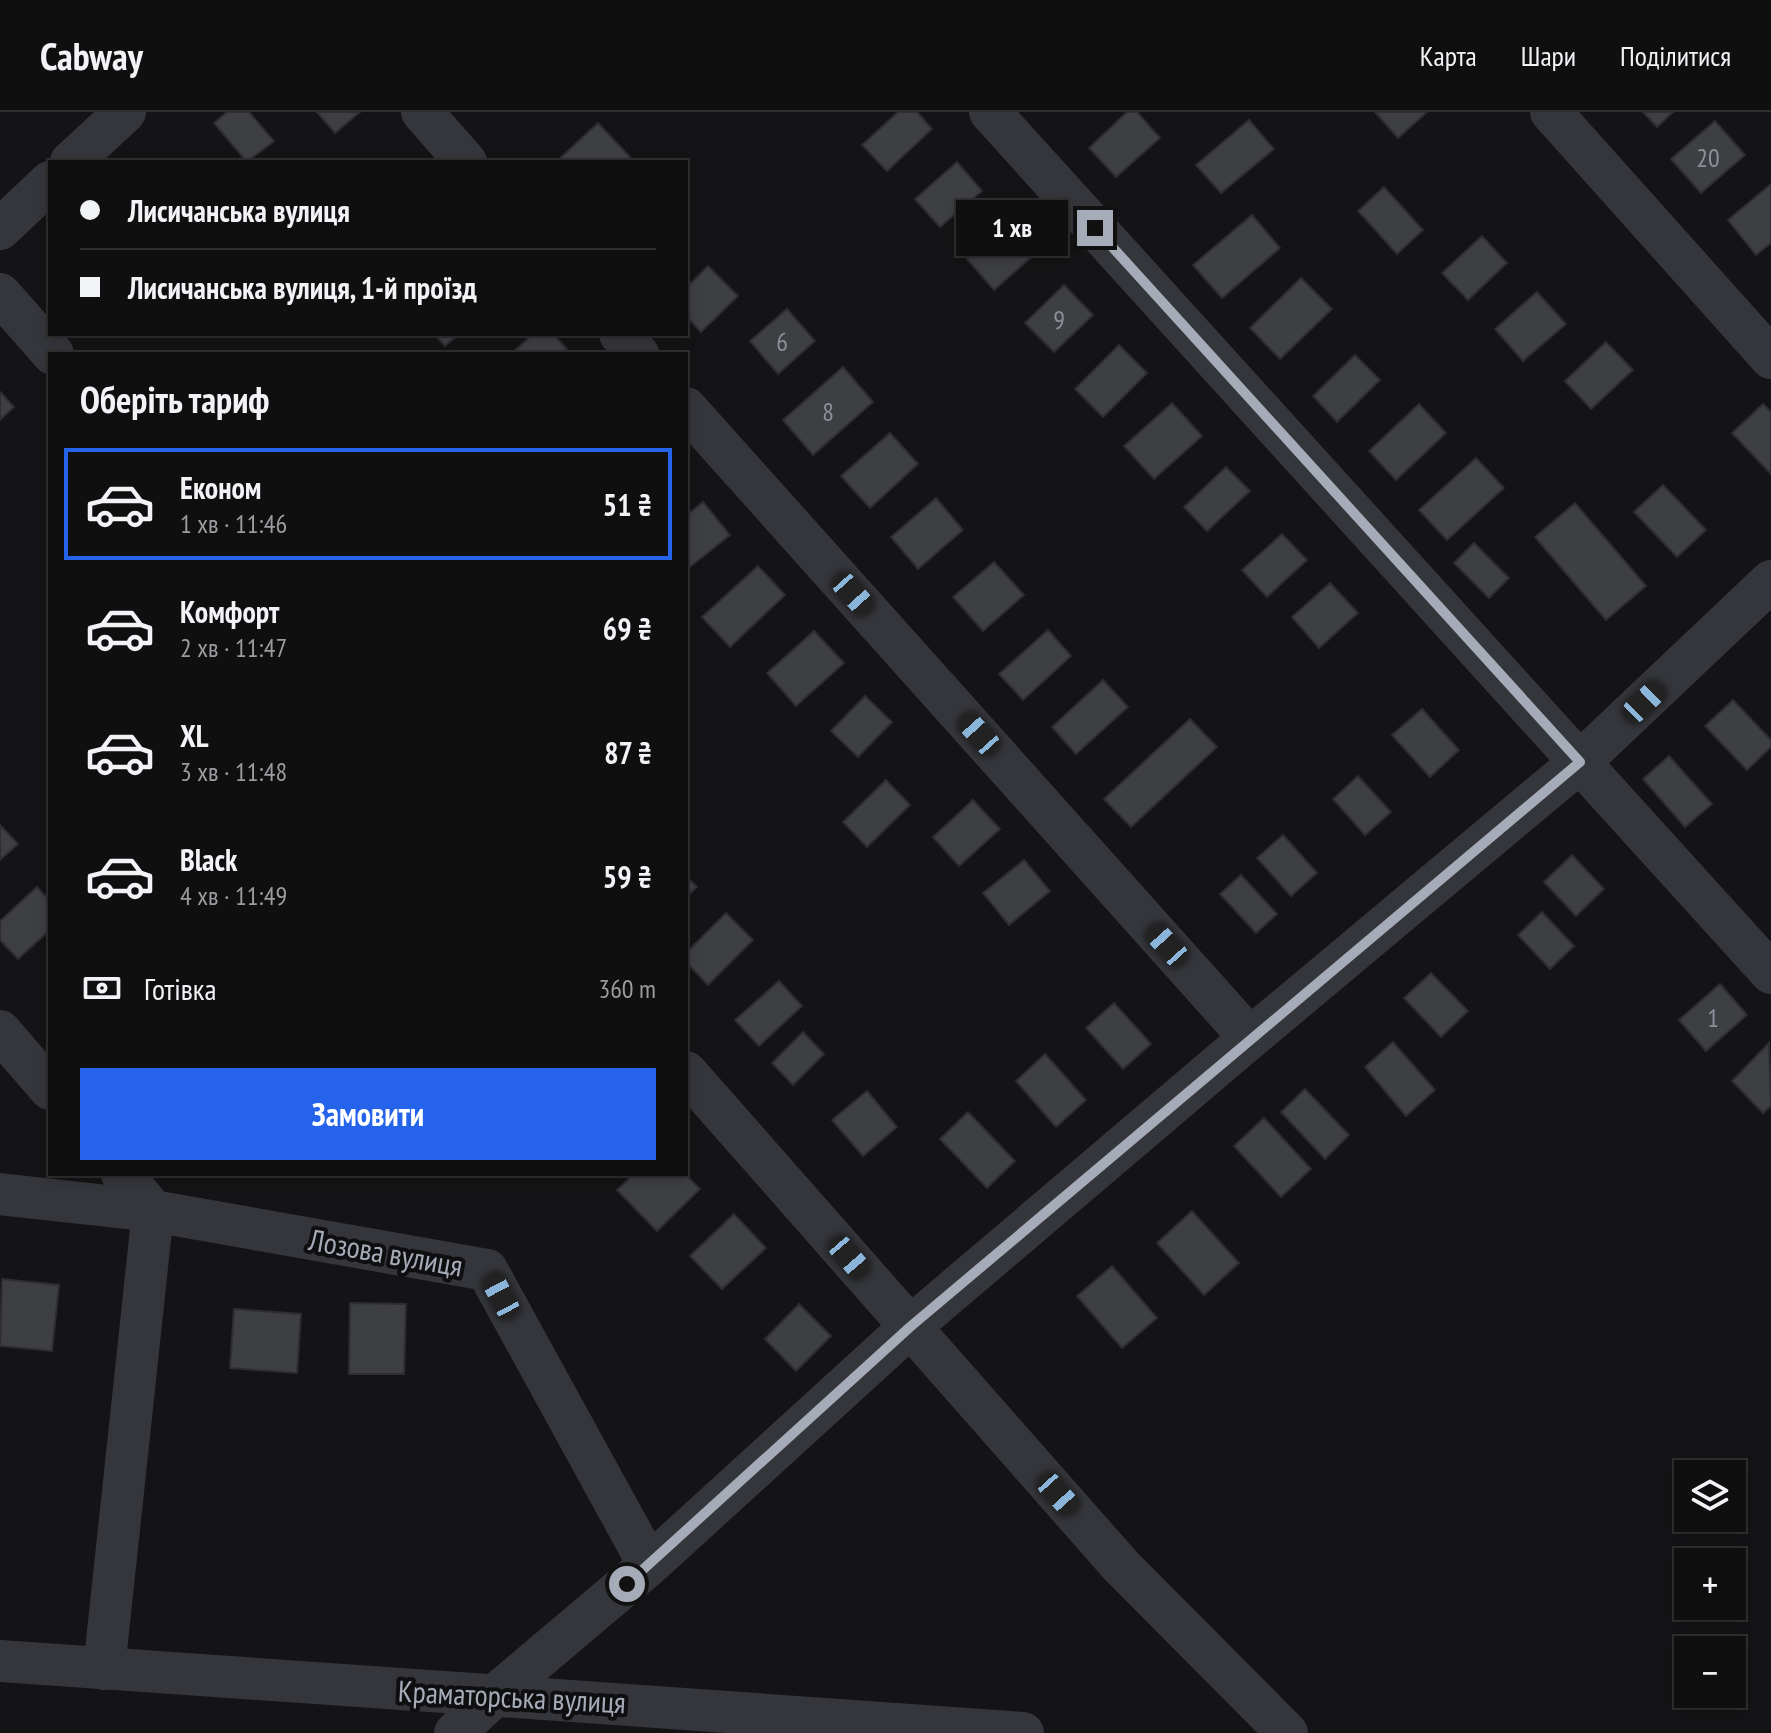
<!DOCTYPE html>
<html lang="uk">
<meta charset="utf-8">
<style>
body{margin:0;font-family:"PT Sans Narrow",sans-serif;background:#181819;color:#f1f3f6;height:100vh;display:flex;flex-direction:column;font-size:30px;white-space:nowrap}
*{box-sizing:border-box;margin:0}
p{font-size:26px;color:#9b9c9f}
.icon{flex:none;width:44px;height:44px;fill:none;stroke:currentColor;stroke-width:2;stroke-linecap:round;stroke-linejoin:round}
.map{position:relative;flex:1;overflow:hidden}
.panel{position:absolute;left:48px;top:240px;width:640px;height:824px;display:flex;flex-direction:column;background:#0f0f10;border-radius:0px;box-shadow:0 4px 12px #0003,0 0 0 2px #2f2f30}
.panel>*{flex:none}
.hud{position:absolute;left:48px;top:48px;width:640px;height:176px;border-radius:0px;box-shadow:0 4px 12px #0003,0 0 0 2px #2f2f30;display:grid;align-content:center;height:176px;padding:0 32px;background:#0f0f10}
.controls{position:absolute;left:1674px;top:1348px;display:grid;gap:16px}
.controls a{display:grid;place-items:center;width:72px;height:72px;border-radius:0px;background:#0f0f10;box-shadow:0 4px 12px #0003,0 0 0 2px #2f2f30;font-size:40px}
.end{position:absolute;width:36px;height:36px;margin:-18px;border:10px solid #a5abb7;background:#111;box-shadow:0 0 0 4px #111}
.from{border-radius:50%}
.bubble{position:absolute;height:56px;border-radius:0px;background:#0f0f10;box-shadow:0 4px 12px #0003,0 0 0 2px #2f2f30;font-size:26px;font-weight:700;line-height:56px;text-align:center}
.car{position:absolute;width:24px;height:48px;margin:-24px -12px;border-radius:10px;box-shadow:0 0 6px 2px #0007;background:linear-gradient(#222 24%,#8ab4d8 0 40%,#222 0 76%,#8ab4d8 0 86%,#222 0)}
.hud b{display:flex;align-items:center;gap:28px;height:76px;font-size:30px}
.hud b+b{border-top:2px solid #2f2f30}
.hud i{width:20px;height:20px;background:#f1f3f6}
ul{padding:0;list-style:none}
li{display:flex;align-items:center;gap:24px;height:112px;margin:0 16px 12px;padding:0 16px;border:4px solid transparent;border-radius:0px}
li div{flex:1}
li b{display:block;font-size:30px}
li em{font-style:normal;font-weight:700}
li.active{border-color:#2563eb}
li>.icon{width:72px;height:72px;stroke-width:1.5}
h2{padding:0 32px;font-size:36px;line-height:96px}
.pay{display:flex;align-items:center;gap:20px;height:88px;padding:0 32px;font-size:30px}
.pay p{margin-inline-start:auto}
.action{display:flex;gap:16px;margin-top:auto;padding:16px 32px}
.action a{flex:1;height:92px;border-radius:0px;background:#2563eb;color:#fff;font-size:32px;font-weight:700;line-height:92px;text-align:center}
header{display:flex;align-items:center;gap:48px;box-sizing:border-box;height:112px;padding:0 40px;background:#0f0f10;border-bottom:2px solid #2f2f30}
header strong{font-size:38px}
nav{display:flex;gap:44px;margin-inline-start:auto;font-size:28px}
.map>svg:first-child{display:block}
.building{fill:#3e3f43;stroke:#2e2e32;stroke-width:2}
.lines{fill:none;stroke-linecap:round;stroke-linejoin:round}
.minor{stroke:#35363b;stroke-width:42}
.route{stroke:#a5abb7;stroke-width:10}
.labels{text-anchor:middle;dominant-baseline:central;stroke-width:8;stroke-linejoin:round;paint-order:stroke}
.number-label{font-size:26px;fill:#8b909a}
.street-label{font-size:30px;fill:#a5abb7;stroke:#0f0f11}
</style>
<header>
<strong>Cabway</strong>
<nav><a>Карта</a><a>Шари</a><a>Поділитися</a></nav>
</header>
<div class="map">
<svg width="1771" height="1621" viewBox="0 0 1771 1621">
<rect width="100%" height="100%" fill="#141416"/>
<path class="building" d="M227,0H249L274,29L247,50L214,11Z
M317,0H360L335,21Z
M898,0H917L932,17L887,59L862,33Z
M1127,0H1137L1160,26L1116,65L1089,36Z
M1375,0H1427L1398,26Z
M1643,0H1673L1657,15Z
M1249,8L1274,37L1221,81L1196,53Z
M1715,9L1745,43L1701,81L1671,47Z
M598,11L630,45L625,50H556Z
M957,50L982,79L940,115L915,87Z
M1771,72V131L1756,143L1728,108Z
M1384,75L1423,118L1397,142L1358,99Z
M1252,103L1280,136L1222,186L1193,153Z
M1008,111L1036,141L994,178L967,147Z
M1482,124L1507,151L1468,188L1442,161Z
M708,154L738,184L701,220L686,204V176Z
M1301,166L1332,197L1280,247L1250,216Z
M1064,173L1093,203L1054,240L1025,211Z
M1537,180L1566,212L1523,249L1495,217Z
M787,197L815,229L778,262L750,229Z
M434,222H459L445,234Z
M533,222H553L567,237L561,242H511Z
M1606,230L1633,258L1591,297L1565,269Z
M1119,233L1147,261L1103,305L1075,277Z
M1355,243L1380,268L1337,310L1313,284Z
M843,255L873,290L813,343L783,308Z
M0,280L14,295L0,308Z
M1172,291L1202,324L1154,367L1124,334Z
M1419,292L1446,321L1396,368L1369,339Z
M1763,292L1771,300V362L1732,321Z
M890,321L918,352L870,396L841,364Z
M1476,346L1504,376L1447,428L1419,398Z
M1226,355L1250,379L1207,419L1184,395Z
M1663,373L1706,418L1677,445L1634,400Z
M936,386L963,418L918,457L891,425Z
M703,390L730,423L686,458V404Z
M1575,391L1646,474L1606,508L1535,425Z
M1282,422L1307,448L1267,485L1242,458Z
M1474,431L1509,466L1489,486L1454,451Z
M994,450L1024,483L983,519L953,485Z
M758,454L785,483L730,535L702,505Z
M1330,471L1358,501L1319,536L1292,505Z
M1048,518L1071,544L1023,588L999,562Z
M814,519L844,551L796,594L767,561Z
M1103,568L1128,595L1076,642L1052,615Z
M865,584L892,610L858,645L831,619Z
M1733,588L1771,628V635L1747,658L1705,614Z
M1422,597L1459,638L1430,665L1392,623Z
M1190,607L1217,635L1131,715L1104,687Z
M1669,644L1712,692L1685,715L1643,667Z
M1358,664L1391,700L1365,723L1333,687Z
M886,668L910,693L867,735L843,710Z
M973,688L1000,717L959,754L933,725Z
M0,713L18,732L0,748Z
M1283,723L1317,761L1291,784L1257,746Z
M1572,743L1604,777L1576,804L1544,770Z
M1024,748L1050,779L1009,813L983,781Z
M1241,763L1277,802L1256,821L1220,782Z
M686,764L697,775L686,785Z
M37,775L50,789V818L18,847L0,828V809Z
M1542,800L1574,834L1550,857L1518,823Z
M726,801L753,828L708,873L686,850V841Z
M1431,861L1468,899L1441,925L1404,886Z
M779,869L802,894L759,934L735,908Z
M1720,872L1747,903L1706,939L1679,908Z
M1114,891L1151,932L1123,957L1086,916Z
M803,920L824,942L793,973L772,951Z
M1393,930L1435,978L1406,1004L1365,955Z
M1769,931L1771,994L1763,1001L1732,969Z
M1045,942L1086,988L1056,1015L1016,969Z
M1305,977L1349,1023L1325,1047L1281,1000Z
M867,979L897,1015L863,1044L832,1008Z
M968,1000L1015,1049L987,1076L940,1027Z
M1264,1006L1311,1057L1281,1085L1234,1034Z
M634,1062H685L700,1077L657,1119L617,1078Z
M1192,1099L1239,1151L1204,1183L1157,1131Z
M734,1102L766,1136L722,1177L690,1144Z
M1112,1154L1157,1206L1122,1236L1077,1184Z
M2,1167L59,1173L52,1239L0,1234Z
M350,1191L406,1192L404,1262H349Z
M799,1192L831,1224L796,1259L765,1227Z
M234,1197L301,1202L297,1261L230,1256Z"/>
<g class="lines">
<path class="minor" d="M422,0L466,50
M990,0L1771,861
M1551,0L1771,246
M71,50L125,0
M0,117L50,70
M0,182L53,242
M620,222L638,242
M686,296L1250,926
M0,919L50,977
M686,960L1121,1454L1287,1621
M0,1082L153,1099L487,1158L649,1453
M0,1549C341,1574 682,1595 1023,1621
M104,1557L153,1099L122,1062
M455,1621L494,1584L649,1453L910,1215L1250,926L1580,650L1771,469"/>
</g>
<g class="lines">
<path class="route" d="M627,1472L910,1215L1580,650L1095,116"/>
</g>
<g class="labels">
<g class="number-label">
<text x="1708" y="45">20</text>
<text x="1059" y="207">9</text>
<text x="782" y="229">6</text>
<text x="828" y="299">8</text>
<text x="1713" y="905">1</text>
</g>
<g class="street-label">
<text transform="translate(386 1140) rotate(10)">Лозова вулиця</text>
<text transform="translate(512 1584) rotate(3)">Краматорська вулиця</text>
</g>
</g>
</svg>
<div class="controls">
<a><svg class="icon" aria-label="layers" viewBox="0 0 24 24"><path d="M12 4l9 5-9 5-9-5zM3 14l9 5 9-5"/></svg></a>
<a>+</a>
<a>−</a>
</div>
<i class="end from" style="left:627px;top:1472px"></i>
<i class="end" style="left:1095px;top:116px"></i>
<div class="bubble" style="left:956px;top:88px;width:112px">1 хв</div>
<i class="car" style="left:853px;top:482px;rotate:138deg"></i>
<i class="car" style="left:1644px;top:590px;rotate:46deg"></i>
<i class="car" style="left:979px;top:622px;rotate:318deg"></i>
<i class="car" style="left:1167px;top:833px;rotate:318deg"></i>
<i class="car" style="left:849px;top:1145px;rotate:139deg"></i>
<i class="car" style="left:501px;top:1184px;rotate:332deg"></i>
<i class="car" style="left:1058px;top:1382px;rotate:138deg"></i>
<div class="hud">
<b><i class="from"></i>Лисичанська вулиця</b>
<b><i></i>Лисичанська вулиця, 1-й проїзд</b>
</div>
<section class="panel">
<h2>Оберіть тариф</h2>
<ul>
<li class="active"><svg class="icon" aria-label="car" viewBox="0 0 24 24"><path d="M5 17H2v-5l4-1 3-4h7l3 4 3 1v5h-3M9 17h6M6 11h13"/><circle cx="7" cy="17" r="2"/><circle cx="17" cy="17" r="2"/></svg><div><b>Економ</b><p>1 хв · 11:46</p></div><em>51 ₴</em></li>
<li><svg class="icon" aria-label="car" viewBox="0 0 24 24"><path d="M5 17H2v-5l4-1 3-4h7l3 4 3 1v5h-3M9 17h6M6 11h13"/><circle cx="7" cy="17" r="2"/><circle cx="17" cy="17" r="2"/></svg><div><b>Комфорт</b><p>2 хв · 11:47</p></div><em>69 ₴</em></li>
<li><svg class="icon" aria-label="car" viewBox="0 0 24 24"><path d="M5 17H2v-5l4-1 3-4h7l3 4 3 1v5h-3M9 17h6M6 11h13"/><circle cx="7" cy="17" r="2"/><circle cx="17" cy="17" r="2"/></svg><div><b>XL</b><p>3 хв · 11:48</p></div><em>87 ₴</em></li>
<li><svg class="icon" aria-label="car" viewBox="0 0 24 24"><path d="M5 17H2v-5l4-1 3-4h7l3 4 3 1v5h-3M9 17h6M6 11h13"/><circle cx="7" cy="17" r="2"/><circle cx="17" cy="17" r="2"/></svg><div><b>Black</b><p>4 хв · 11:49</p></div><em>59 ₴</em></li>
</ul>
<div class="pay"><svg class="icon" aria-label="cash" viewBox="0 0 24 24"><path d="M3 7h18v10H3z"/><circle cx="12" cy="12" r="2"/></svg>Готівка<p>360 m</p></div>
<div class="action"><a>Замовити</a></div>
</section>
</div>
